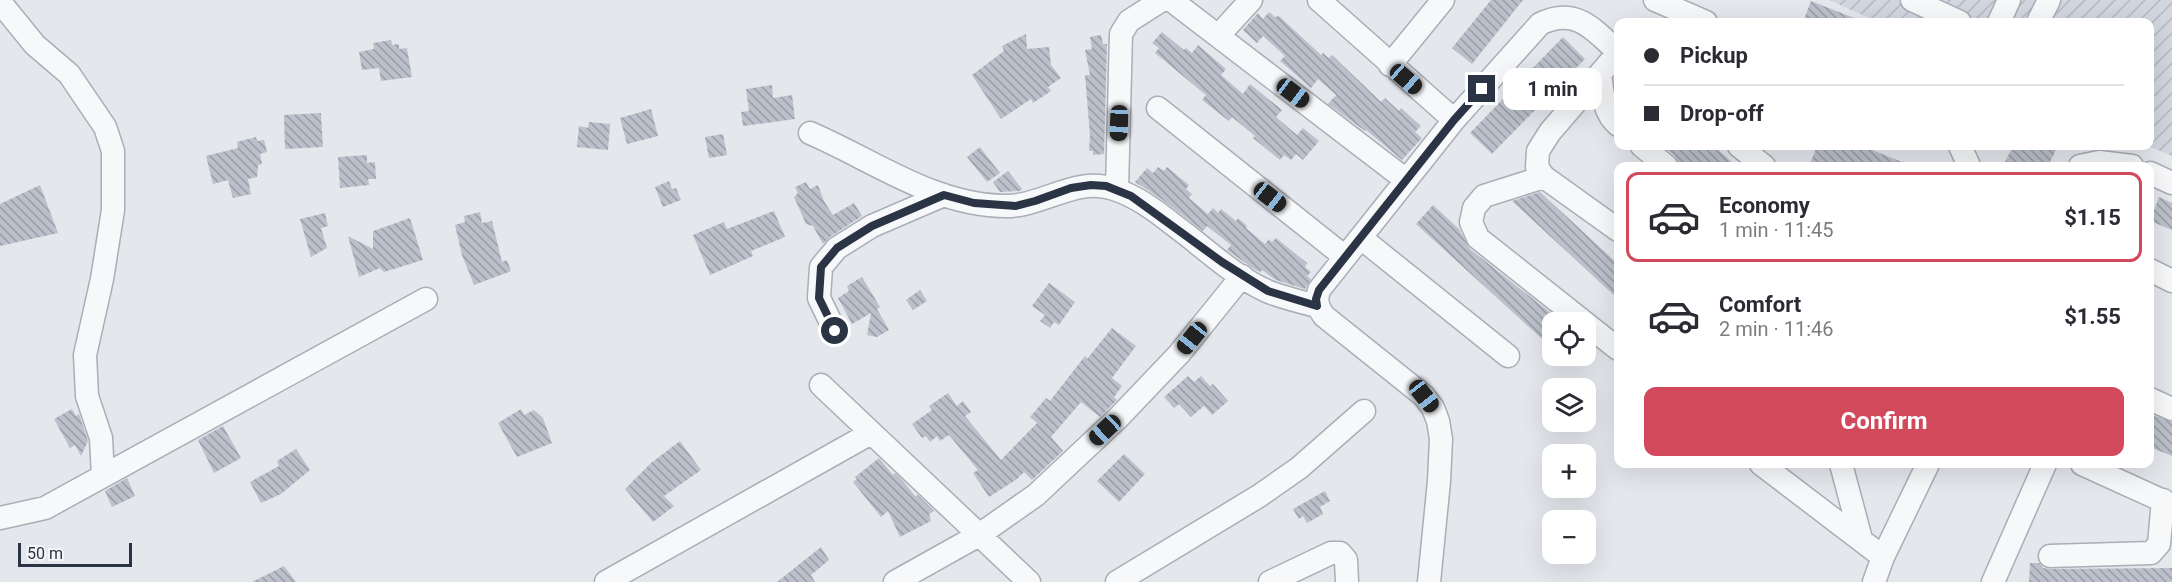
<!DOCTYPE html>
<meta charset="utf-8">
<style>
body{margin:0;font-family:Roboto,sans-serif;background:#f7f7f7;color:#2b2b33;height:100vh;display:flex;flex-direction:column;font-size:22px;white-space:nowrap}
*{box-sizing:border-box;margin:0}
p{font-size:20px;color:#7c7c81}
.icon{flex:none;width:33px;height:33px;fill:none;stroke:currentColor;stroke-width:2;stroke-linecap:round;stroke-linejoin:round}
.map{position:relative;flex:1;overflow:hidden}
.sheet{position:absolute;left:1614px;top:162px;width:540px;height:306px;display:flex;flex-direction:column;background:#fff;border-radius:12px;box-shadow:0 6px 24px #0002}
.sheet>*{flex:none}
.top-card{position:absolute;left:1614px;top:18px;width:540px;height:132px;border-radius:12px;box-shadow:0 6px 24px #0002;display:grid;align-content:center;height:132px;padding:0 30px;background:#fff}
.buttons{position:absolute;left:1542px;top:312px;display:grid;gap:12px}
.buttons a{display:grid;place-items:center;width:54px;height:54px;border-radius:12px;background:#fff;box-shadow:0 6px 24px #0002;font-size:30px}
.scale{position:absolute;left:18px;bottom:15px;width:114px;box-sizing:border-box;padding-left:6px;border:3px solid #2b3445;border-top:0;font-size:16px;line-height:21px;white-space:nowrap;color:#2b3445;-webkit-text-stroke:4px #f4f6f9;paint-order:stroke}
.end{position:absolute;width:27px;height:27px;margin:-14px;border:8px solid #2b3445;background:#fff;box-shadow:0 0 0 3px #fff}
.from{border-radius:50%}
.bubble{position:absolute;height:42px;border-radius:12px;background:#fff;box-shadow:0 6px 24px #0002;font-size:20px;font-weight:700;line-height:42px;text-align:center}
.car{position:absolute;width:18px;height:36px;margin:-18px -9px;border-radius:8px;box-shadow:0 0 4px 2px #0007;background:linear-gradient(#222 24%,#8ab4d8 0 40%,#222 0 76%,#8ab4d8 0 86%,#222 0)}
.top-card b{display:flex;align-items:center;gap:21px;height:57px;font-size:22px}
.top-card b+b{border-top:2px solid #e1e1e2}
.top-card i{width:15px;height:15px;background:#2b2b33}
ul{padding:10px 0 0;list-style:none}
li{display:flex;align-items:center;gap:18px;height:90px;margin:0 12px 9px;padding:0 18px;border:3px solid transparent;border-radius:12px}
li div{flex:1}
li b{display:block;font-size:22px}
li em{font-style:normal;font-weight:700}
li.on{border-color:#d1495b}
li>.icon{width:54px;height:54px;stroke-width:1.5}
.primary-button{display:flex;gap:12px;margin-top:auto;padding:12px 30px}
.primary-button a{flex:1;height:69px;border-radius:12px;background:#d1495b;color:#fff;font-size:24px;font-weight:700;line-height:69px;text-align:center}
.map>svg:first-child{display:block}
.industrial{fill:url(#industrial-furrows)}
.building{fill:url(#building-back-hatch)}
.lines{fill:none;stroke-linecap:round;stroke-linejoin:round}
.minor-casing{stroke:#a9aeb7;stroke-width:25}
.minor{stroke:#f7f8fa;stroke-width:22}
.route{stroke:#2b3445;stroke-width:8}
</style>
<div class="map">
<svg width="2172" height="582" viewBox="0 0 2172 582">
<defs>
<pattern id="industrial-furrows" width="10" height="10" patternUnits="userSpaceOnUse" patternTransform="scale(1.5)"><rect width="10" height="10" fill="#d2d6de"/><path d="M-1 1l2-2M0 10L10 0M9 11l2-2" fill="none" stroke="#b4b8c0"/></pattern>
<pattern id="building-back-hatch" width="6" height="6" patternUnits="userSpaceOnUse" patternTransform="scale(1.5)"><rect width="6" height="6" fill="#bbc0ca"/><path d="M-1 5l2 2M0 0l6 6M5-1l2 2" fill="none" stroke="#989da6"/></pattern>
</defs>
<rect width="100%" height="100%" fill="#e4e7ec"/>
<path class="industrial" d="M1829,0H2172V156L2148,146L2150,22H1878Z"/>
<path class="building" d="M1491,0H1523L1472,64L1452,48Z
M1811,1L1864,22H1803Z
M1269,12L1275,17L1279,16L1321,55L1323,53L1329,58L1332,55L1381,102L1385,98L1399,111L1401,108L1421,126L1415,132L1422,138L1402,160L1366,130L1365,131L1328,104L1336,95L1318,79L1311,88L1280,61L1285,56L1263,36L1257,43L1243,30L1258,13L1263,19Z
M1162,32L1184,50L1186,48L1192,53L1198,45L1226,69L1221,75L1243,94L1250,84L1282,110L1276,117L1297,135L1303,128L1319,141L1303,160L1296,154L1291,160L1284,155L1280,160L1253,138L1255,136L1232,117L1229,121L1202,100L1206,95L1155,53L1159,48L1152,43Z
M1026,34L1027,49L1049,47L1051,65L1061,78L1048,87L1051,91L1033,103L1031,99L1001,119L972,75L1004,51L1002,46Z
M1101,35L1103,44H1107L1104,154L1093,155V151H1089L1090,136L1085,75H1090L1085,50L1092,49L1090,37Z
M1563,37L1585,59L1492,154L1470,133Z
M391,40L392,45L399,44V49L407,48L412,77L381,81L379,68L362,70L359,52L374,49L373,43Z
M772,85L773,98L792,95L795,119L743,126L741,112L749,111L746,89Z
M651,109L658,136L627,144L620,118Z
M321,113L323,147L285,149L284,115Z
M589,122L610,124L608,150L577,147L579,126L588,128Z
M723,134L727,155L709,158L705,137Z
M256,137L257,141L264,140L267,152L260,154L262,164L258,165L257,177L248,179L251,194L233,198L228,180L213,184L206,156L238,148L237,142Z
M1662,146H1714L1736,166H1679L1675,156Z
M1817,146H1862L1912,166H1809Z
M2013,146H2058L2048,166H2003Z
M980,147L1000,173L987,182L967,157Z
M367,155V163L375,162L376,179H368L369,185L340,188L338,157Z
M1158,167L1164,171L1167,167L1189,185L1186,189L1192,194L1189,198L1208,214L1213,208L1218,213L1221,209L1236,221L1238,218L1247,226L1246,228L1265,244L1269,239L1272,242L1276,238L1307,263L1305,267L1311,272L1307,276L1311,279L1305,289L1276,280L1262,270L1260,272L1254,269L1227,250L1231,245L1207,226L1203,231L1160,198L1135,182L1147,168L1153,173Z
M1008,171L1022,189L1020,191L1000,192L993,182Z
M669,181L672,189L676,188L681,200L663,207L655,187Z
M806,182L810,189L818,185L824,201L833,215L854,203L862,216L830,237L823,244L813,226L806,224L794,197L798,193L795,187Z
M40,185L58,233L0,246V204Z
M1540,192L1618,264V299L1512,201Z
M2159,197L2172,203V230L2150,221Z
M1433,205L1459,229L1470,249L1562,322H1552V348L1416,224Z
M774,211L785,237L751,251L753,256L710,275L693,235L724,222L727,229Z
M480,212L482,223L492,221L502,262L507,260L511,271L474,285L462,255L455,225L465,222L464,216Z
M325,213L328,226L321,228L327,248L311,257L300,219Z
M410,218L423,260L384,272L380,268L359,277L348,236L373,249V231Z
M862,277L880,307L877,309L889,330L877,337L867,335L871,313L852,324L838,298L849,291L847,286Z
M1049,283L1075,302L1059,325L1054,322L1050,328L1040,321L1045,315L1032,306Z
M920,290L927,301L913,310L906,300Z
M1112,328L1136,346L1112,378L1122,386L1114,397L1117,400L1100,417L1081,402L1051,437L1063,451L1032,480L1024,472L1017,479L989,497L973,473L978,470L949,435L940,441L937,436L930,442L926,436L922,438L912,424L932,410L929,406L948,393L957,406L963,401L971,412L965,416L1001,460L1037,423L1030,417L1046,398L1050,401L1085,356L1087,359Z
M1188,376L1194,382L1201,376L1210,386L1213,384L1228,401L1212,415L1204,406L1191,417L1179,404L1174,408L1164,397Z
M72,409L76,416L79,414L88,441L81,456L75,445L70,448L54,419Z
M521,409L524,415L534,410L543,418L552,443L517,457L498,423Z
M2150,414L2172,422V456L2150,447Z
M223,426L241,458L214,473L198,440Z
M680,441L701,470L664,496L674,506L653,522L625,489L651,463Z
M296,449L310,470L281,494L261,503L250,482L279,466L277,461Z
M1124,454L1145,474L1119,502L1097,481Z
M879,458L893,475L895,473L903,481L915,496L918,495L934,511L929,514L931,521L900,537L888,511L881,517L853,482L857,479L855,477Z
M127,478L135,496L112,507L105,491Z
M1325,491L1330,501L1320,507L1323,514L1307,523L1303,516L1299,519L1293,509Z
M821,547L829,560L811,575L815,582H777Z
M2030,563H2039L2043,568L2050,569L2172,568V582H2029Z
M284,566L296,582H252Z"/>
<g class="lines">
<defs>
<path id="minor" d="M1171,0L1406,180
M1319,0L1454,120
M1655,0L1706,22
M1912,0L1960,22
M0,2L35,45L69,74L105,127L113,151V210L102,279L85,355L87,396L101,438L103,476
M1999,22L2009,0
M2038,22L2049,0
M1218,36L1251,0
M1618,53L1550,132L1538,151L1537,167L1544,177L1618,230
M1390,65L1443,0
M1600,74C1603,94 1603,112 1618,125
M1158,108L1345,257
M810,133C873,160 933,205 1004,206C1043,207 1075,176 1114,189C1142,198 1164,218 1187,235C1212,255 1239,279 1269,292C1285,298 1301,302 1317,306
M1642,146L1666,166
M1739,146L1764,166
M1960,146L1969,166
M2080,166L2099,162L2132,166
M2150,173L2172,183
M1544,177L1484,196L1474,208L1471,222L1478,238L1618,349
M1117,189L1121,34L1129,21L1162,0
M1361,238L1508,356
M2150,270L2172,281
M835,331L819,298L821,267L837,248L872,226L944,195
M821,385L1029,582
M2150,399L2172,409
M1761,464L1883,557
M1841,464L1861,539
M2082,464L2172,505
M0,518L45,508L426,299
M2050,556L2151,553L2159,544L2163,500
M606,582L871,433
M895,582L979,535L1036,495L1119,417L1179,354L1242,276
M1117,582L1259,496L1299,468L1364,411
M1270,582L1331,553H1340L1346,560L1347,582
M1429,582L1439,481L1441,439L1438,421L1433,408L1424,396L1324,316C1317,306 1316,301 1319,290L1454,120L1540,24C1576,6 1594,30 1618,52
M1874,582L1883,557L1928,464
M1993,582L2045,464"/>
</defs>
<use href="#minor" class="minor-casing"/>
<use href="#minor" class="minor"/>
</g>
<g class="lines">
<path class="route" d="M835,331L819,298L821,267L837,248L872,226L944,195L974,203L1016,206L1035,201L1071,188L1091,185L1106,186L1131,196L1222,262L1268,291L1317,306L1316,299L1319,290L1454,120L1482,89"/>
</g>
</svg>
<div class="buttons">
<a><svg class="icon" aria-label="locate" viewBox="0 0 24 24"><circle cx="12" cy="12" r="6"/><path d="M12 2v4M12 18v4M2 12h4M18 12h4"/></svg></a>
<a><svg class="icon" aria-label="layers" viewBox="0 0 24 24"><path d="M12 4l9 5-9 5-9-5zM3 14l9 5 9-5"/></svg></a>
<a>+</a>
<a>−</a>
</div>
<div class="scale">50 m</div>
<i class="end from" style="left:835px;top:331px"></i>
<i class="end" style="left:1482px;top:89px"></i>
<div class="bubble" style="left:1503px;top:68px;width:99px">1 min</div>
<i class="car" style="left:1406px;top:79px;rotate:131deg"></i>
<i class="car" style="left:1293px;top:93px;rotate:127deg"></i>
<i class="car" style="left:1119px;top:123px;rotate:182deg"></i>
<i class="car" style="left:1270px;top:197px;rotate:128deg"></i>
<i class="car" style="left:1192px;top:338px;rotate:219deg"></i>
<i class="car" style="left:1424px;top:396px;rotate:142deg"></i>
<i class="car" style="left:1105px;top:430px;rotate:227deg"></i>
<div class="top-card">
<b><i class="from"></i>Pickup</b>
<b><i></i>Drop-off</b>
</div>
<section class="sheet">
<ul>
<li class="on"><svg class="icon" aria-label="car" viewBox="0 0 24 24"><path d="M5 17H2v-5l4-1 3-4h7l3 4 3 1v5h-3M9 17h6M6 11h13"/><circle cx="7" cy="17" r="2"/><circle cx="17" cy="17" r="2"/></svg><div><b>Economy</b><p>1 min · 11:45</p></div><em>$1.15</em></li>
<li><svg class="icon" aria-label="car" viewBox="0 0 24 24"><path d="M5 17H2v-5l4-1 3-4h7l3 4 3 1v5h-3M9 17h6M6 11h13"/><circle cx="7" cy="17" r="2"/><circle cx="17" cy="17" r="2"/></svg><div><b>Comfort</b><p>2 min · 11:46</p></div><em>$1.55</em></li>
</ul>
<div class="primary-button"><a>Confirm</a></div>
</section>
</div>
